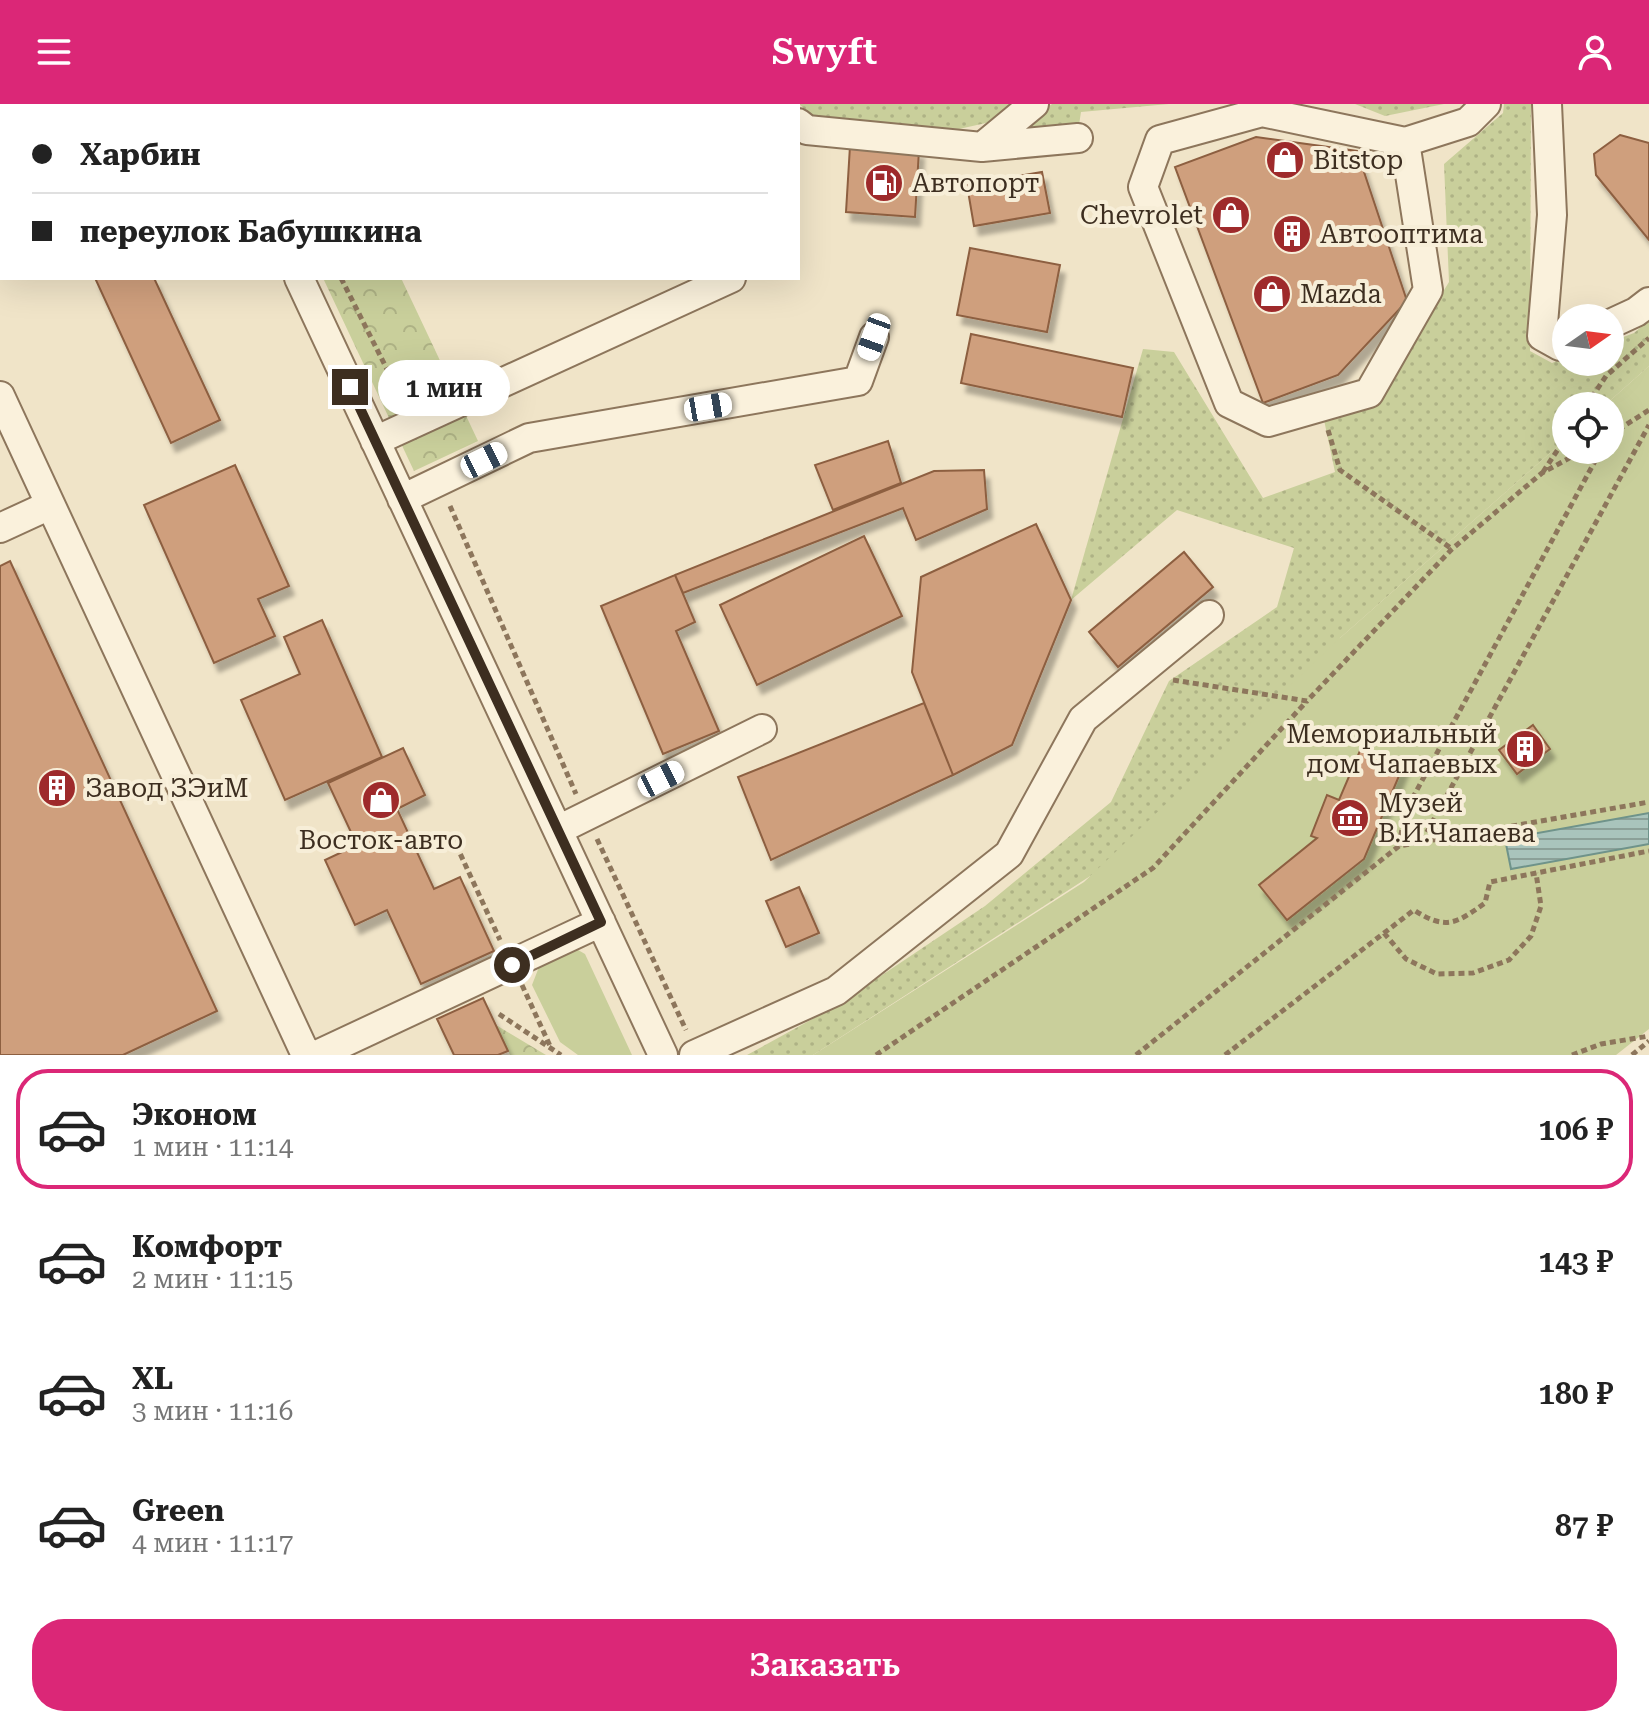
<!DOCTYPE html>
<html lang="ru">
<meta charset="utf-8">
<style>
body{margin:0;font-family:"Roboto Serif",serif;background:#f6f6f6;color:#222;height:100vh;display:flex;flex-direction:column;font-size:30px;white-space:nowrap}
*{box-sizing:border-box;margin:0}
p{font-size:26px;color:#767676}
.icon{flex:none;width:44px;height:44px;fill:none;stroke:currentColor;stroke-width:2;stroke-linecap:round;stroke-linejoin:round}
.map{position:relative;height:951px;overflow:hidden}
.sheet{display:flex;flex-direction:column;background:#fff;flex:1}
.sheet>*{flex:none}
.guide{position:absolute;left:0px;top:0px;width:800px;height:176px;box-shadow:0 8px 32px #0002;display:grid;align-content:center;height:176px;padding:0 32px;background:#fff}
.needle{width:52px;rotate:76deg}
.controls{position:absolute;left:1552px;top:200px;display:grid;gap:16px}
.controls a{display:grid;place-items:center;width:72px;height:72px;border-radius:50%;background:#fff;box-shadow:0 8px 32px #0002;font-size:40px}
.end{position:absolute;width:36px;height:36px;margin:-18px;border:10px solid #3d2e20;background:#fff;box-shadow:0 0 0 4px #fff}
.from{border-radius:50%}
.bubble{position:absolute;height:56px;border-radius:28px;background:#fff;box-shadow:0 8px 32px #0002;font-size:26px;font-weight:600;line-height:56px;text-align:center}
.car{position:absolute;width:24px;height:48px;margin:-24px -12px;border-radius:10px;box-shadow:0 0 6px 2px #0007;background:linear-gradient(#fff 24%,#345 0 40%,#fff 0 76%,#345 0 86%,#fff 0)}
.guide b{display:flex;align-items:center;gap:28px;height:76px;font-size:30px}
.guide b+b{border-top:2px solid #e0e0e0}
.guide i{width:20px;height:20px;background:#222}
ul{padding:14px 0 0;list-style:none}
li{display:flex;align-items:center;gap:24px;height:120px;margin:0 16px 12px;padding:0 16px;border:4px solid transparent;border-radius:32px}
li div{flex:1}
li b{display:block;font-size:30px}
li em{font-style:normal;font-weight:600}
li.active{border-color:#db2777}
li>.icon{width:72px;height:72px;stroke-width:1.5}
.action{display:flex;gap:16px;margin-top:auto;padding:16px 32px}
.action a{flex:1;height:92px;border-radius:32px;background:#db2777;color:#fff;font-size:32px;font-weight:600;line-height:92px;text-align:center}
header{display:flex;justify-content:space-between;align-items:center;height:104px;padding:0 32px;background:#db2777;color:#fff;font-size:36px;font-weight:600}
.map>svg:first-child{display:block}
.grass{fill:url(#grass-dots)}
.forest{fill:url(#forest-crowns)}
.park{fill:#c9cf9b}
.water{fill:url(#water-rules);stroke:#6f938a;stroke-width:2}
.building{fill:#cf9f7d;stroke:#8d5f41;stroke-width:2;filter:url(#shadow)}
.lines{fill:none;stroke-linecap:round;stroke-linejoin:round}
.minor-casing{stroke:#8d765c;stroke-width:32}
.path{stroke:#8d765c;stroke-width:5;stroke-dasharray:6 4;stroke-linecap:butt}
.minor{stroke:#faf1dc;stroke-width:28}
.route{stroke:#3d2e20;stroke-width:10}
.labels{text-anchor:middle;dominant-baseline:central;stroke-width:8;stroke-linejoin:round;paint-order:stroke}
.poi-label{font-size:26px;fill:#3d2e20;stroke:#f7eed8;text-anchor:start}
</style>
<header><svg class="icon" aria-label="menu" viewBox="0 0 24 24"><path d="M4 6h16M4 12h16M4 18h16"/></svg>Swyft<svg class="icon" aria-label="person" viewBox="0 0 24 24"><circle cx="12" cy="8" r="4"/><path d="M4 21q1-7 8-7t8 7"/></svg></header>
<div class="map">
<svg width="1649" height="951" viewBox="0 0 1649 951">
<defs>
<pattern id="grass-dots" width="8" height="8" patternUnits="userSpaceOnUse" patternTransform="scale(2)"><rect width="8" height="8" fill="#c9cf9b"/><path d="M2 2h.1M6 6h.1" fill="none" stroke="#aeb285" stroke-width="1.8" stroke-linecap="round"/></pattern>
<pattern id="forest-crowns" width="20" height="18" patternUnits="userSpaceOnUse" patternTransform="scale(2)"><rect width="20" height="18" fill="#c9cf9b"/><path d="M2 6a3 3 0 1 1 6 0M12 15a3 3 0 1 1 6 0" fill="none" stroke="#aeb285"/></pattern>
<pattern id="water-rules" width="6" height="5" patternUnits="userSpaceOnUse" patternTransform="scale(2)"><rect width="6" height="5" fill="#a9c4bc"/><path d="M0 2.5h6" fill="none" stroke="#8ba098"/></pattern>
<filter id="shadow"><feDropShadow dx="5" dy="9" stdDeviation="2" flood-color="#0004"/></filter>
</defs>
<rect width="100%" height="100%" fill="#f0e4c8"/>
<path class="grass" d="M799,0H1012L986,19L959,25L817,16Z
M1052,0H1169L1081,8L1079,21L1022,32L1021,24Z
M1355,0H1444L1385,12Z
M1504,0H1531L1530,247L1552,259L1566,253V258H1610V238L1634,229L1649,216V262L1604,302H1566V335L1340,534L1324,621L813,951H747L836,902L985,802L1111,698L1169,577L1277,503L1294,444L1177,406L1071,496L1143,245L1174,248L1263,394L1335,368L1324,316L1380,291L1449,178L1444,60L1503,9Z"/>
<path class="forest" d="M323,174H401L478,337L414,367Z
M496,921L546,951H510Z"/>
<path class="park" d="M1649,262V925L1616,951H813L1084,778L1340,534L1566,335V346H1610V302H1604Z
M578,846L585,850L632,951H578L560,938L532,881L539,863Z"/>
<path class="water" d="M1649,709V740L1511,765L1505,735Z"/>
<path class="building" d="M471,0H565V2H467Z
M1620,31L1649,39V136L1596,71L1594,50Z
M1256,33L1357,47L1407,197L1338,271L1263,299L1175,63Z
M850,42L919,46L915,113L846,108Z
M1042,68L1050,109L974,122L967,81Z
M970,144L1060,161L1047,228L957,211Z
M95,174H154L220,316L171,339Z
M971,230L1133,264L1122,313L961,279Z
M888,337L901,379L833,406L815,361Z
M235,361L289,482L258,495L275,532L214,559L144,401Z
M984,366L987,405L916,436L903,404L683,489L675,471L934,367Z
M1036,420L1071,496L1012,641L953,671L912,568L921,473Z
M864,432L902,512L757,581L720,501Z
M1184,448L1213,483L1118,563L1089,528Z
M10,457L217,907L123,951H0V462Z
M675,471L695,518L676,527L719,627L663,650L601,502Z
M322,516L382,653L285,696L241,596L300,570L284,533Z
M924,599L953,671L771,756L738,673Z
M1533,621L1550,645L1517,670L1499,646Z
M1362,642L1404,660L1364,755L1287,816L1259,781L1317,734L1311,732L1327,691L1339,696Z
M403,644L425,691L397,705L434,785L460,773L494,847L421,880L387,806L355,821L325,756L357,741L328,679Z
M799,783L819,829L786,843L766,797Z
M483,894L508,947L498,951H454L437,915Z"/>
<g class="lines">
<defs>
<path id="minor" d="M217,0L218,2
M777,0L779,2
M1547,0L1552,111L1542,232L1560,242L1566,240
M798,19L807,26L982,43L1078,34
M1405,38L1428,186L1369,289L1268,318L1229,299L1143,83L1160,36L1262,8L1405,38L1468,18L1486,0
M982,43L1034,0
M299,174L663,951
M1610,220L1636,208L1649,198
M0,292L306,951
M375,337L731,174
M402,395L529,334L858,277L874,233
M0,424L50,401
M558,726L762,625
M317,951L601,818
M694,951L836,887L1009,750L1083,615L1209,511"/>
</defs>
<use href="#minor" class="minor-casing"/>
<path class="path" d="M254,0L255,2
M341,174L402,295
M1586,302L1606,272L1649,234
M1328,326L1340,366L1452,445
M1610,331L1649,306
M1543,368L1566,333
M450,402L576,690
M1173,576L1307,597L1452,445L1542,369L1584,346
M452,732L500,836
M597,735L686,926
M1422,737L1649,321
M1399,742L1405,708L1601,346
M1384,829L1406,855L1437,870L1473,869L1509,856L1531,832L1541,802L1536,769
M522,881L551,944
M499,910L561,951
M876,951L1153,764L1307,597
M1136,951L1399,742L1649,698
M1225,951L1414,806C1446,827 1457,819 1485,799L1490,778L1649,747
M1572,951L1601,940L1649,932
M1632,951L1649,937"/>
<use href="#minor" class="minor"/>
</g>
<g class="lines">
<path class="route" d="M350,283L601,818L512,861"/>
</g>
<defs>
<symbol id="shop-disc" viewBox="-11 -11 22 22"><circle r="9.5" fill="#9e2a2b" stroke="#f7eed8"/><path d="M-5-2.5h2.3a2.7 3.5 0 0 1 5.4 0H5L5.5 6h-11ZM-1.5-2.5h3a1.5 2.3 0 0 0-3 0Z" fill="#fff"/></symbol>
<symbol id="fuel-disc" viewBox="-11 -11 22 22"><circle r="9.5" fill="#9e2a2b" stroke="#f7eed8"/><path d="M-5.5-6h7V0h2V4h1.3V-2.5L3-4.5l.8-.8L6-3V5H2.5V1h-1V6h-7ZM-4.2-4.7v3.2H.2V-4.7Z" fill="#fff"/></symbol>
<symbol id="building-disc" viewBox="-11 -11 22 22"><circle r="9.5" fill="#9e2a2b" stroke="#f7eed8"/><path d="M-4-6H4V6H1V3H-1V6H-4ZM-2.5-4.3h1.7v1.8h-1.7ZM.8-4.3h1.7v1.8H.8ZM-2.5-1h1.7V.8h-1.7ZM.8-1h1.7V.8H.8Z" fill="#fff"/></symbol>
<symbol id="museum-disc" viewBox="-11 -11 22 22"><circle r="9.5" fill="#9e2a2b" stroke="#f7eed8"/><path d="M0-6L6-3V-2H-6V-3ZM-5-1h2V3h-2ZM-1-1h2V3h-2ZM3-1h2V3H3ZM-6 4H6V6H-6Z" fill="#fff"/></symbol>
</defs>
<g fill-rule="evenodd">
<use href="#shop-disc" x="1263" y="34" width="44" height="44"/>
<use href="#fuel-disc" x="862" y="57" width="44" height="44"/>
<use href="#shop-disc" x="1209" y="89" width="44" height="44"/>
<use href="#building-disc" x="1270" y="108" width="44" height="44"/>
<use href="#shop-disc" x="1250" y="168" width="44" height="44"/>
<use href="#building-disc" x="1503" y="623" width="44" height="44"/>
<use href="#building-disc" x="35" y="662" width="44" height="44"/>
<use href="#shop-disc" x="359" y="674" width="44" height="44"/>
<use href="#museum-disc" x="1328" y="692" width="44" height="44"/>
</g>
<g class="labels">
<g class="poi-label">
<text x="1313" y="56">Bitstop</text>
<text x="912" y="79">Автопорт</text>
<text x="1203" y="111" text-anchor="end">Chevrolet</text>
<text x="1320" y="130">Автооптима</text>
<text x="1300" y="190">Mazda</text>
<text x="1497" y="630" text-anchor="end">Мемориальный<tspan x="1497" dy="30">дом Чапаевых</tspan></text>
<text x="85" y="684">Завод ЗЭиМ</text>
<text x="1378" y="699">Музей<tspan x="1378" dy="30">В.И.Чапаева</tspan></text>
<text x="381" y="736" text-anchor="middle">Восток-авто</text>
</g>
</g>
</svg>
<div class="controls">
<a><svg class="needle" viewBox="-14 -14 28 28"><path d="M0-13l5 13h-10z" fill="#e53935"/><path d="M0 13l5-13h-10z" fill="#767676"/></svg></a>
<a><svg class="icon" aria-label="locate" viewBox="0 0 24 24"><circle cx="12" cy="12" r="6"/><path d="M12 2v4M12 18v4M2 12h4M18 12h4"/></svg></a>
</div>
<i class="end from" style="left:512px;top:861px"></i>
<i class="end" style="left:350px;top:283px"></i>
<div class="bubble" style="left:378px;top:256px;width:132px">1 мин</div>
<i class="car" style="left:874px;top:233px;rotate:200deg"></i>
<i class="car" style="left:708px;top:303px;rotate:80deg"></i>
<i class="car" style="left:484px;top:356px;rotate:64deg"></i>
<i class="car" style="left:661px;top:675px;rotate:63deg"></i>
<div class="guide">
<b><i class="from"></i>Харбин</b>
<b><i></i>переулок Бабушкина</b>
</div>
</div>
<section class="sheet">
<ul>
<li class="active"><svg class="icon" aria-label="car" viewBox="0 0 24 24"><path d="M5 17H2v-5l4-1 3-4h7l3 4 3 1v5h-3M9 17h6M6 11h13"/><circle cx="7" cy="17" r="2"/><circle cx="17" cy="17" r="2"/></svg><div><b>Эконом</b><p>1 мин · 11:14</p></div><em>106 ₽</em></li>
<li><svg class="icon" aria-label="car" viewBox="0 0 24 24"><path d="M5 17H2v-5l4-1 3-4h7l3 4 3 1v5h-3M9 17h6M6 11h13"/><circle cx="7" cy="17" r="2"/><circle cx="17" cy="17" r="2"/></svg><div><b>Комфорт</b><p>2 мин · 11:15</p></div><em>143 ₽</em></li>
<li><svg class="icon" aria-label="car" viewBox="0 0 24 24"><path d="M5 17H2v-5l4-1 3-4h7l3 4 3 1v5h-3M9 17h6M6 11h13"/><circle cx="7" cy="17" r="2"/><circle cx="17" cy="17" r="2"/></svg><div><b>XL</b><p>3 мин · 11:16</p></div><em>180 ₽</em></li>
<li><svg class="icon" aria-label="car" viewBox="0 0 24 24"><path d="M5 17H2v-5l4-1 3-4h7l3 4 3 1v5h-3M9 17h6M6 11h13"/><circle cx="7" cy="17" r="2"/><circle cx="17" cy="17" r="2"/></svg><div><b>Green</b><p>4 мин · 11:17</p></div><em>87 ₽</em></li>
</ul>
<div class="action"><a>Заказать</a></div>
</section>
